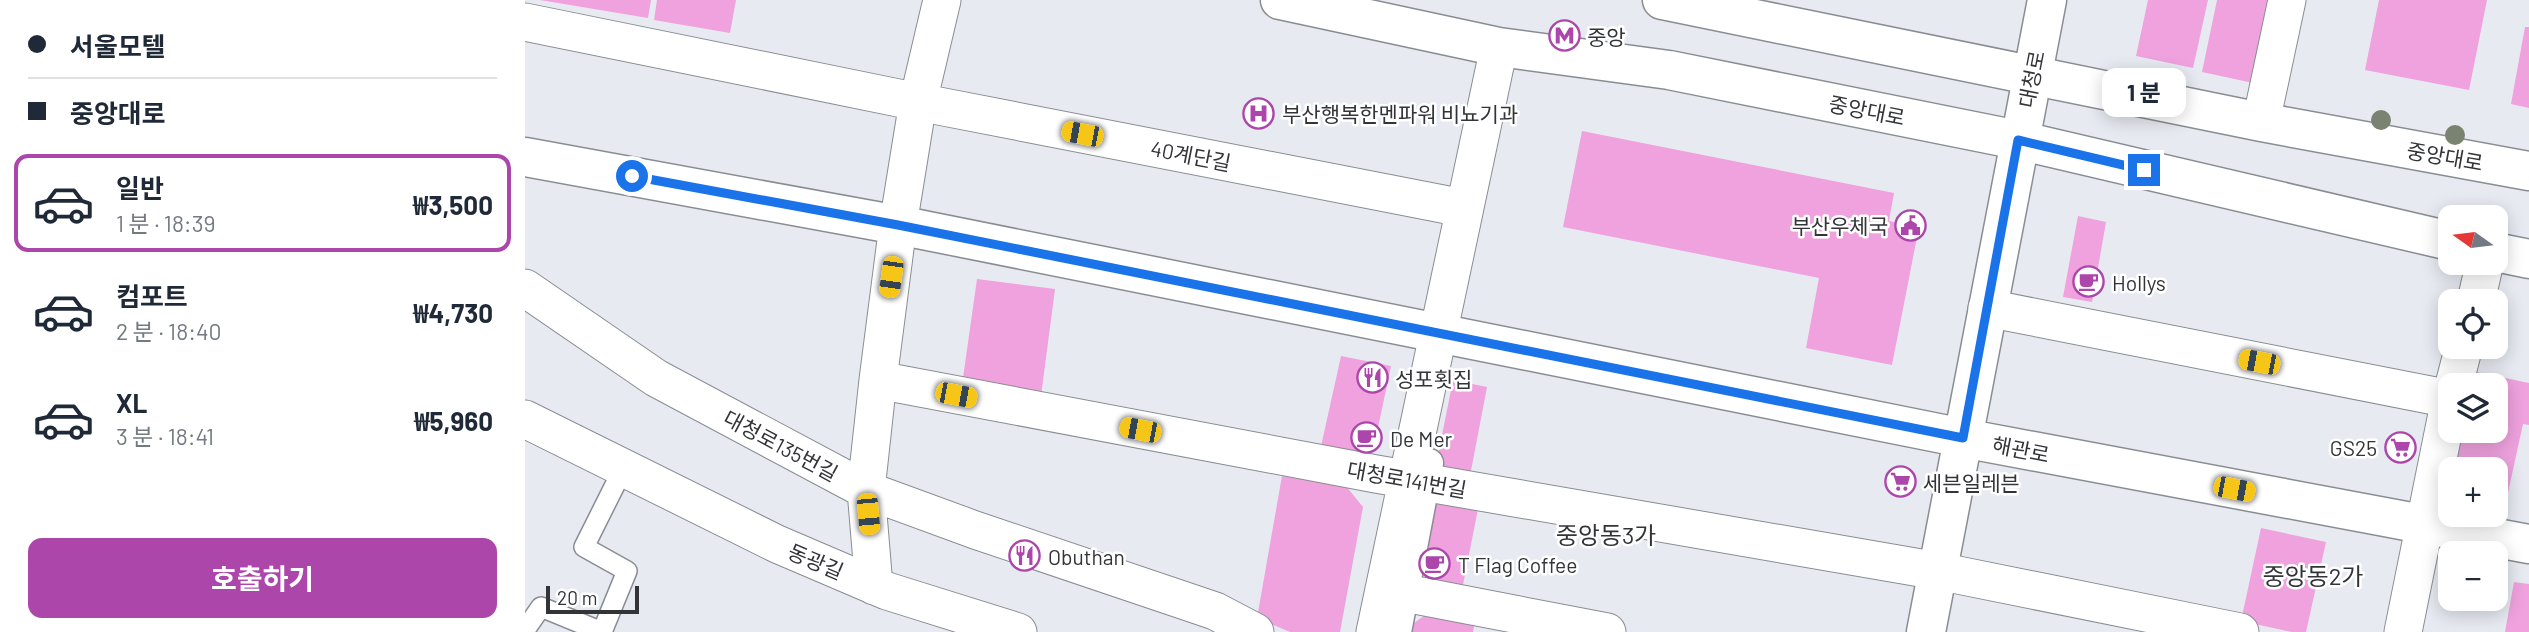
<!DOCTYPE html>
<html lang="ko">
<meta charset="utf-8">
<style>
body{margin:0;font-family:Barlow,"Noto Sans KR",sans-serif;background:#f2f2f3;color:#1f2937;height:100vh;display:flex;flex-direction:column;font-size:26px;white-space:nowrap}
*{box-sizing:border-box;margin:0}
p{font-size:23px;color:#747a83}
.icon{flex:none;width:38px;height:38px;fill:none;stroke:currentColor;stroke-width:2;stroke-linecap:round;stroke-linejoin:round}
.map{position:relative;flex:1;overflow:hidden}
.details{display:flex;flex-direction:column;background:#fff;width:525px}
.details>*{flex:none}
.top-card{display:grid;align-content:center;height:154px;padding:0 28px;background:#fff}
.needle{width:46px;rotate:284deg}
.buttons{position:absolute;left:1913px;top:205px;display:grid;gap:14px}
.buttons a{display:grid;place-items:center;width:70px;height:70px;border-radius:14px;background:#fff;box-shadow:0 4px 18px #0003;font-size:35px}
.scale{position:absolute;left:21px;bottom:18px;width:93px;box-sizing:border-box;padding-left:7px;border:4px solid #333437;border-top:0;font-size:19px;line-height:24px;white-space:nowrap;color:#333437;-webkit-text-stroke:5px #fff;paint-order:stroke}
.end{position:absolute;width:32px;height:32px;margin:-16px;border:9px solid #1a73e8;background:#fff;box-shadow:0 0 0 4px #fff}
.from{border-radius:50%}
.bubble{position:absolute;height:49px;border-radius:14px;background:#fff;box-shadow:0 4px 18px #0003;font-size:23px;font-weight:700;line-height:49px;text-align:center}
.car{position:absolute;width:21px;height:42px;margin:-21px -10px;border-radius:9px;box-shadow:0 0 5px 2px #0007;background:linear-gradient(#f5c518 24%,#345 0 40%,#f5c518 0 76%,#345 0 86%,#f5c518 0)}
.top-card b{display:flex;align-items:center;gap:24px;height:66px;font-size:26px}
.top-card b+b{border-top:2px solid #e0e1e3}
.top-card i{width:18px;height:18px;background:#1f2937}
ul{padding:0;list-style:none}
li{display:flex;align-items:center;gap:21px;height:98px;margin:0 14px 10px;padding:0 14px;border:4px solid transparent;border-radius:14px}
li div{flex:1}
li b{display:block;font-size:26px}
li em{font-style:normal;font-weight:700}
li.on{border-color:#ac46ab}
li>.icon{width:63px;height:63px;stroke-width:1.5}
.primary-button{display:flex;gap:14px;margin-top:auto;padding:14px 28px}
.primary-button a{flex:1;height:80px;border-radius:14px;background:#ac46ab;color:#fff;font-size:28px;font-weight:700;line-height:80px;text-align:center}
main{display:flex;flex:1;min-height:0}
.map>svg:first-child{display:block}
.building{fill:#efa2de}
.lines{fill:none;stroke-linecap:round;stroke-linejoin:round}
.service-casing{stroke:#898d93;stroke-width:22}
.pedestrian-casing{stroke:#898d93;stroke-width:31}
.minor-casing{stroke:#898d93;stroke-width:39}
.secondary-casing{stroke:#898d93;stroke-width:41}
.primary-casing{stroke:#898d93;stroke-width:41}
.service{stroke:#fff;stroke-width:19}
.pedestrian{stroke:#fff;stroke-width:28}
.minor{stroke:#fff;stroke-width:37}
.secondary{stroke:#fff;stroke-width:38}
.primary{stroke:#fff;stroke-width:38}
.tree{fill:#7a8372}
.route{stroke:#1a73e8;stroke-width:9}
.labels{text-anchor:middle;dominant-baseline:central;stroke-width:5;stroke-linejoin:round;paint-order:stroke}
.poi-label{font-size:21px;fill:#333437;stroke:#fff;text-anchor:start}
.street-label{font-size:21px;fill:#333437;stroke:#fff}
.quarter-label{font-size:24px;fill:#333437;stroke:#fff}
</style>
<main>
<section class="details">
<div class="top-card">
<b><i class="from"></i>서울모텔</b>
<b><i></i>중앙대로</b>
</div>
<ul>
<li class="on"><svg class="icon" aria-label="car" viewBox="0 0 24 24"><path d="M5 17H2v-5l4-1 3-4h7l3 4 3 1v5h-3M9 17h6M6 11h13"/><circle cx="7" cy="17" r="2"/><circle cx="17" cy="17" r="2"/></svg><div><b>일반</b><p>1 분 · 18:39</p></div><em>₩3,500</em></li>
<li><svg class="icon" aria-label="car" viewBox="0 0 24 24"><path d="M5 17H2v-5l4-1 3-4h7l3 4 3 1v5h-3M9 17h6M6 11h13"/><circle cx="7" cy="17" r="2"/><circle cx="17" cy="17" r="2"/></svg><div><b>컴포트</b><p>2 분 · 18:40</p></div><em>₩4,730</em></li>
<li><svg class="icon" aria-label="car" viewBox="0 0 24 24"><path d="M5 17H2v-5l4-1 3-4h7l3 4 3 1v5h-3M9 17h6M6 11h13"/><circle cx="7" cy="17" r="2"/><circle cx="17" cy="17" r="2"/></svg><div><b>XL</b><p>3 분 · 18:41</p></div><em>₩5,960</em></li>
</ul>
<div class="primary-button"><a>호출하기</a></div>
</section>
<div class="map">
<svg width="2004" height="632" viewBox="0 0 2004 632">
<rect width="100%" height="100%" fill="#e7eaf1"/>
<path class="building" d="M15,0H126L123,18Z
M132,0H211L205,33L129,20Z
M1623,0H1683L1668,68L1611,56Z
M1692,0H1745L1728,83L1677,72Z
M1854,0H1962L1944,90L1840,70Z
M2000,27H2004V108L1986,104Z
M1057,131L1369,193L1364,221L1394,227L1367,365L1281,348L1294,278L1038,227Z
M1553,216L1581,222L1567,302L1538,297Z
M452,279L530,289L516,396L437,385Z
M816,356L866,366L850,442L832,456L795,451Z
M1942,370L2004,383V425L1998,424L1982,497L1970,494V469H1925L1929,430H1970V385H1939Z
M928,380L962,387L945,476L910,470Z
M757,476L821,486L838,507L815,632H765L732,618Z
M907,496L954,504L937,590L907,584L894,562Z
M1736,528L1801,542L1781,632H1767L1716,621Z
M1989,582L2004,584V632H1980Z
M903,613L950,622L948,632H881L882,628Z"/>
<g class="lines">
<defs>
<path id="service" d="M0,630L16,607L77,632L102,571L59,547L99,467"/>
<path id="pedestrian" d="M872,632L904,463"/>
<path id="minor" d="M0,22L393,102L938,208
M1736,122L1762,0
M0,288L131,378L341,490L450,530L690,611L730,632
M1951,301L1960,262
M1462,308L1925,399L1878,632
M353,380L851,474L1413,571L1715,632
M1929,385L1939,346
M0,419L252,544L362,591L493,632
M349,586L341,490L353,380L373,225L393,102L417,0
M859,589L1082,632
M850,632L974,47"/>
<path id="secondary" d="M0,157L373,225L1438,438L2004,544
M1401,632L1522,0"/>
<path id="primary" d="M755,0L974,47L1144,70L1493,140L1925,241
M1137,0L1736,122L2004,171
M1970,252L2004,259"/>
</defs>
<use href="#service" class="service-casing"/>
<use href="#pedestrian" class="pedestrian-casing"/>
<use href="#minor" class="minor-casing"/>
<use href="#secondary" class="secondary-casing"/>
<use href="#primary" class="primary-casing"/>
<use href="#service" class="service"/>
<use href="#pedestrian" class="pedestrian"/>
<use href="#minor" class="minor"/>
<use href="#secondary" class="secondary"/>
<use href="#primary" class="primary"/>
</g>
<g class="tree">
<circle cx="1856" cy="120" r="10"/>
<circle cx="1930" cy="135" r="10"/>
</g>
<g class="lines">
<path class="route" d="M107,176L373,225L1438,438L1493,140L1619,170"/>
</g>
<defs>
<symbol id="metro-ring" viewBox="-11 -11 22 22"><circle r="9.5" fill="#fff" stroke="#ac46ab" stroke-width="1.5"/><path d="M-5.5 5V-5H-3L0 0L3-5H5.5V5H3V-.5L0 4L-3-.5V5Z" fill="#ac46ab"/></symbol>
<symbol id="hospital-ring" viewBox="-11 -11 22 22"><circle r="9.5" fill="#fff" stroke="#ac46ab" stroke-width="1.5"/><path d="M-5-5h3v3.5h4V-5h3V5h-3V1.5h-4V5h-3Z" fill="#ac46ab"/></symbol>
<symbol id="civic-ring" viewBox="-11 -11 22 22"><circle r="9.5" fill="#fff" stroke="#ac46ab" stroke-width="1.5"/><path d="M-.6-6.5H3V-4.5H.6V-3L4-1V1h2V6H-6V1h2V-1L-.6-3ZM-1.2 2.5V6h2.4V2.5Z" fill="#ac46ab"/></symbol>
<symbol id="cafe-ring" viewBox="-11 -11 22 22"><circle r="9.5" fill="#fff" stroke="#ac46ab" stroke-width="1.5"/><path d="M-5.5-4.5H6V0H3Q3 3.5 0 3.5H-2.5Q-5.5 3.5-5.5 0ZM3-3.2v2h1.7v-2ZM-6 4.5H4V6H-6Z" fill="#ac46ab"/></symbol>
<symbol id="restaurant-ring" viewBox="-11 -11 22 22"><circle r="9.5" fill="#fff" stroke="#ac46ab" stroke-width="1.5"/><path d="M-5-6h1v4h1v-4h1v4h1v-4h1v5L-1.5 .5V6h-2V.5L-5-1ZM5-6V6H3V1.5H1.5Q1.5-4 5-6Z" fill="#ac46ab"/></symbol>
<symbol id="supermarket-ring" viewBox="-11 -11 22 22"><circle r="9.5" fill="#fff" stroke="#ac46ab" stroke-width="1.5"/><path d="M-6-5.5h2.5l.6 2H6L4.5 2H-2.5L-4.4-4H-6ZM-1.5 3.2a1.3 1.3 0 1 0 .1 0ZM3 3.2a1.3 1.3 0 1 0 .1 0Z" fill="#ac46ab"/></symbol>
</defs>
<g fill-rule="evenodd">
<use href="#metro-ring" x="1022" y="18" width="35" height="35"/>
<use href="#hospital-ring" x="716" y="96" width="35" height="35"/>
<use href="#civic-ring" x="1368" y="208" width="35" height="35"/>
<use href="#cafe-ring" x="1546" y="264" width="35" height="35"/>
<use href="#restaurant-ring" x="830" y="360" width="35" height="35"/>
<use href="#cafe-ring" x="824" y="420" width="35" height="35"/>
<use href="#supermarket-ring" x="1858" y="430" width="35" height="35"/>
<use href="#supermarket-ring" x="1358" y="464" width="35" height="35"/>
<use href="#restaurant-ring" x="482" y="538" width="35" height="35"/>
<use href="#cafe-ring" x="892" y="546" width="35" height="35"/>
</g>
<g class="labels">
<g class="poi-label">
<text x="1062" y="36">중앙</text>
<text x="757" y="113">부산행복한멘파워 비뇨기과</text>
<text x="1363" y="225" text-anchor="end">부산우체국</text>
<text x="1587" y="282">Hollys</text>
<text x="870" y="378">성포횟집</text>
<text x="865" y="438">De Mer</text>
<text x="1852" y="447" text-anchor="end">GS25</text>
<text x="1398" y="482">세븐일레븐</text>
<text x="523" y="556">Obuthan</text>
<text x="933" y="564">T Flag Coffee</text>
</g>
<g class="street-label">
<text transform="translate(1506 79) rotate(-79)">대청로</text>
<text transform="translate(1342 110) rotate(11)">중앙대로</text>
<text transform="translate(666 155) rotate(11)">40계단길</text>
<text transform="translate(1920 156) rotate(10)">중앙대로</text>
<text transform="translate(256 445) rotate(28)">대청로135번길</text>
<text transform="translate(1496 449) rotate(11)">해관로</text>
<text transform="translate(882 479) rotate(10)">대청로141번길</text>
<text transform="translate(291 561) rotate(23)">동광길</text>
</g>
<g class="quarter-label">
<text x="1081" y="534">중앙동3가</text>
<text x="1788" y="575">중앙동2가</text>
</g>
</g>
</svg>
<div class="buttons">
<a><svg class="needle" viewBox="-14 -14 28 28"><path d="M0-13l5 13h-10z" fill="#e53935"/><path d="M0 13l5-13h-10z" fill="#747a83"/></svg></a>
<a><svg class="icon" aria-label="locate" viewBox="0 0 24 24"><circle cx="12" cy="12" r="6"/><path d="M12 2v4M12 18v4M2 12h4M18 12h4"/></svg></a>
<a><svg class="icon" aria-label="layers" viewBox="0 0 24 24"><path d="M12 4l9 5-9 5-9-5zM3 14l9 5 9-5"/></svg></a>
<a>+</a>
<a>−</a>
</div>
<div class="scale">20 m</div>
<i class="end from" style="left:107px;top:176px"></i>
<i class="end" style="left:1619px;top:170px"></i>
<div class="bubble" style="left:1577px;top:68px;width:84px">1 분</div>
<i class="car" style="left:557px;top:134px;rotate:281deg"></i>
<i class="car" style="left:366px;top:277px;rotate:188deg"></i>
<i class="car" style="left:1734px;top:362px;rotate:281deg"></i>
<i class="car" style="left:431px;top:395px;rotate:101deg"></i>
<i class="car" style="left:615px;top:430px;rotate:281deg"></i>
<i class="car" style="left:1709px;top:489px;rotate:101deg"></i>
<i class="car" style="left:343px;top:514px;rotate:175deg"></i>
</div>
</main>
